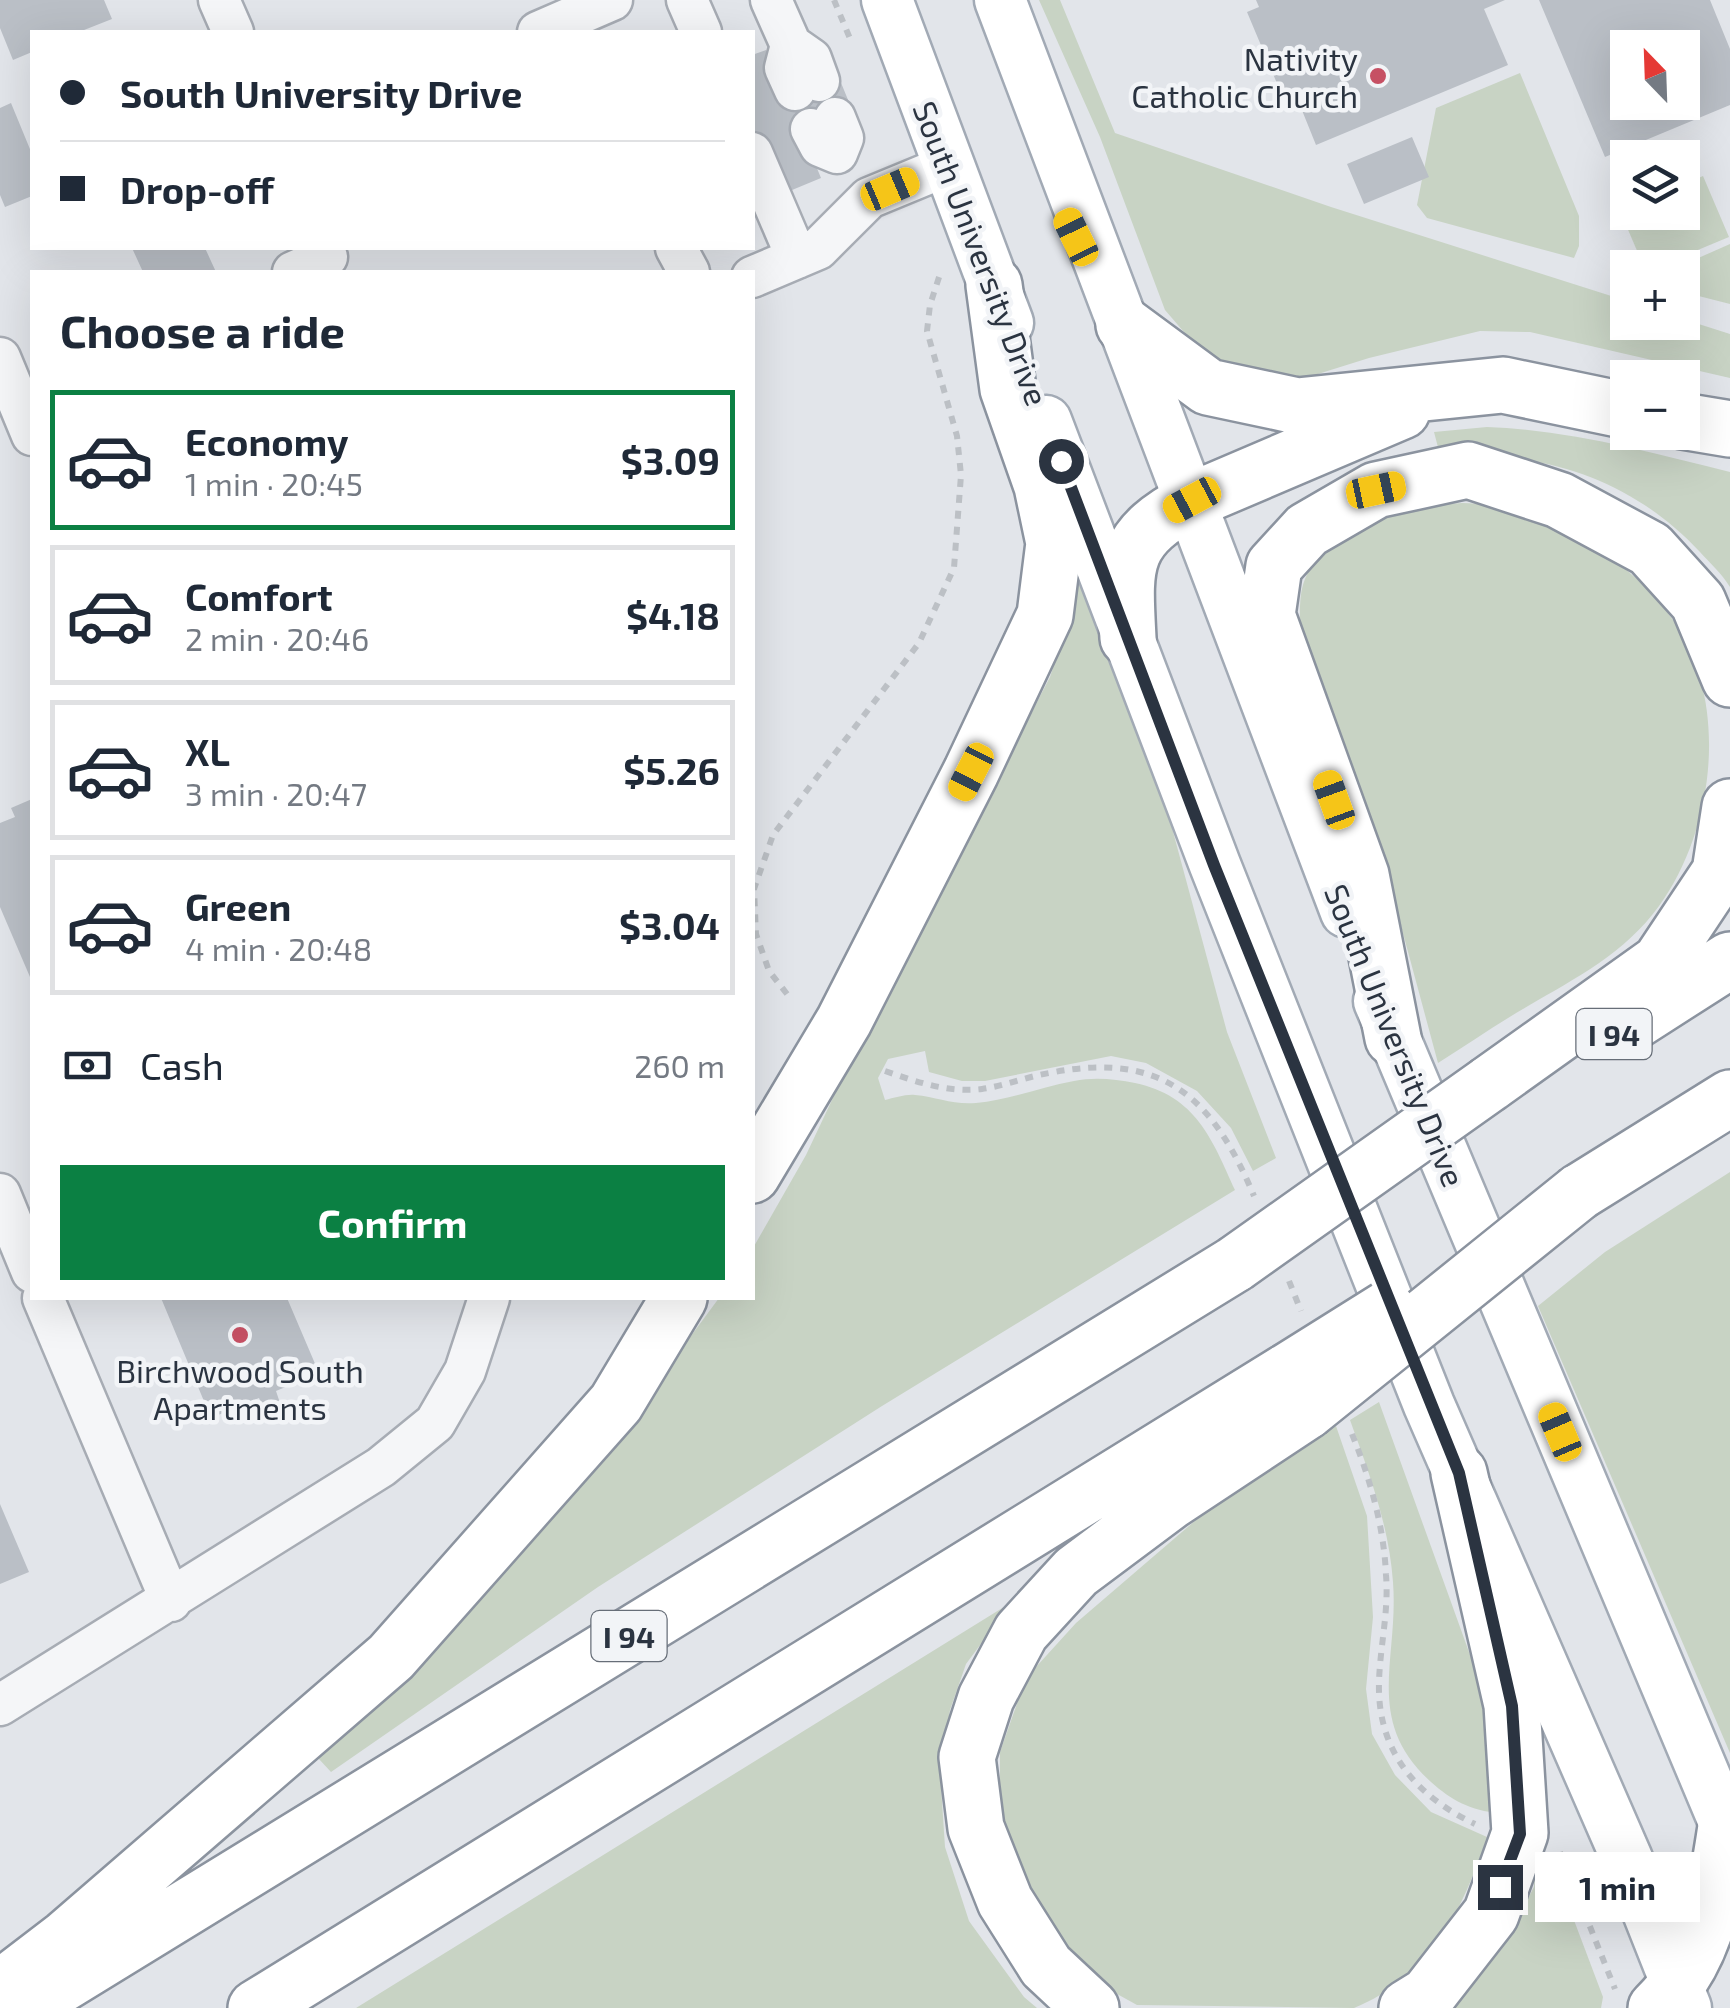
<!DOCTYPE html>
<meta charset="utf-8">
<style>
body{margin:0;font-family:"Exo 2",sans-serif;background:#f2f2f3;color:#1f2937;height:100vh;display:flex;flex-direction:column;font-size:38px;white-space:nowrap}
*{box-sizing:border-box;margin:0}
p{font-size:32px;color:#747a83}
.icon{flex:none;width:55px;height:55px;fill:none;stroke:currentColor;stroke-width:2;stroke-linecap:round;stroke-linejoin:round}
.map{position:relative;flex:1;overflow:hidden}
.sheet{position:absolute;left:30px;top:270px;width:725px;height:1030px;display:flex;flex-direction:column;background:#fff;border-radius:0px;box-shadow:0 10px 40px #0002}
.sheet>*{flex:none}
.top-card{position:absolute;left:30px;top:30px;width:725px;height:220px;border-radius:0px;box-shadow:0 10px 40px #0002;display:grid;align-content:center;height:220px;padding:0 30px;background:#fff}
.needle{width:65px;rotate:337deg}
.fabs{position:absolute;left:1610px;top:30px;display:grid;gap:20px}
.fabs a{display:grid;place-items:center;width:90px;height:90px;border-radius:0px;background:#fff;box-shadow:0 10px 40px #0002;font-size:50px}
.end{position:absolute;width:45px;height:45px;margin:-22px;border:12px solid #2b3441;background:#fff;box-shadow:0 0 0 5px #fff}
.from{border-radius:50%}
.bubble{position:absolute;height:70px;border-radius:0px;background:#fff;box-shadow:0 10px 40px #0002;font-size:32px;font-weight:700;line-height:70px;text-align:center}
.car{position:absolute;width:30px;height:60px;margin:-30px -15px;border-radius:12px;box-shadow:0 0 8px 2px #0007;background:linear-gradient(#f5c518 24%,#345 0 40%,#f5c518 0 76%,#345 0 86%,#f5c518 0)}
.top-card b{display:flex;align-items:center;gap:35px;height:95px;font-size:38px}
.top-card b+b{border-top:2px solid #e0e1e3}
.top-card i{width:25px;height:25px;background:#1f2937}
ul{padding:0;list-style:none}
li{display:flex;align-items:center;gap:30px;height:140px;margin:0 20px 15px;padding:0 10px;border:5px solid #e0e1e3;border-radius:0px}
li div{flex:1}
li b{display:block;font-size:38px}
li em{font-style:normal;font-weight:700}
li.active{border-color:#0b8043}
li>.icon{width:90px;height:90px;stroke-width:1.5}
h2{padding:0 30px;font-size:45px;line-height:120px}
.pay{display:flex;align-items:center;gap:25px;height:110px;padding:0 30px;font-size:38px}
.pay p{margin-inline-start:auto}
.primary-button{display:flex;gap:20px;margin-top:auto;padding:20px 30px}
.primary-button a{flex:1;height:115px;border-radius:0px;background:#0b8043;color:#fff;font-size:40px;font-weight:700;line-height:115px;text-align:center}
.map>svg:first-child{display:block}
.green{fill:#c8d3c4}
.building{fill:#babfc6;fill-rule:evenodd}
.lines{fill:none;stroke-linecap:round;stroke-linejoin:round}
.minor-casing{stroke:#a7acb4;stroke-width:45}
.major-casing{stroke:#a2aab5;stroke-width:55}
.highway-casing{stroke:#8b939f;stroke-width:60}
.path{stroke:#bcc0c5;stroke-width:6;stroke-dasharray:8 8;stroke-linecap:butt}
.minor{stroke:#f5f6f8;stroke-width:40}
.major{stroke:#fff;stroke-width:50}
.highway{stroke:#fff;stroke-width:55}
.highway-bridge-casing{stroke:#8b939f;stroke-width:60;stroke-linecap:butt}
.highway-bridge{stroke:#fff;stroke-width:55}
.route{stroke:#2b3441;stroke-width:12}
.poi-dot{fill:#c65064;stroke:#f2f4f7;stroke-width:4}
.labels{text-anchor:middle;dominant-baseline:central;stroke-width:9;stroke-linejoin:round;paint-order:stroke}
.shield{fill:#f2f4f7;stroke:#676e78;stroke-width:2.5}
.shield-label{font-size:30px;font-weight:bold;fill:#2b3441}
.poi-label{font-size:32px;fill:#2b3441;stroke:#f2f4f7;text-anchor:end}
.street-label{font-size:32px;fill:#2b3441;stroke:#f2f4f7}
</style>
<div class="map">
<svg width="1730" height="2008" viewBox="0 0 1730 2008">
<rect width="100%" height="100%" fill="#e2e5ea"/>
<path class="green" d="M1039,0H1060L1115,133L1331,207L1627,301L1628,322H1682L1683,319L1730,334V378L1530,332L1480,331L1369,358L1286,384L1215,368L1165,310L1100,137Z
M1520,73L1579,216V246L1574,258L1427,218L1417,205L1436,108Z
M1703,176L1729,237L1657,267H1644L1620,211L1627,208L1628,212H1682L1683,185Z
M1730,244V304L1683,292L1682,268L1678,267Z
M1487,427C1571,430 1649,452 1730,472V587C1722,574 1710,563 1700,552C1630,477 1541,451 1440,455L1434,432Z
M1462,503C1483,504 1509,504 1529,512C1545,518 1561,529 1576,537C1616,559 1646,582 1673,620C1730,701 1715,829 1659,906C1625,953 1576,978 1528,1006C1497,1024 1468,1044 1438,1063L1380,848L1300,626C1300,610 1299,594 1305,579C1328,520 1407,506 1462,503Z
M1075,561L1158,776L1227,1032L1276,1158L1253,1171L1231,1128L1197,1091L1146,1063L1111,1056L985,1081H962L929,1072L925,1051L888,1059L878,1078L885,1100C894,1098 906,1094 915,1095C937,1097 953,1105 976,1103C1010,1100 1041,1087 1074,1081C1094,1077 1115,1079 1135,1083C1196,1096 1212,1139 1235,1190L882,1406L598,1587L331,1772L318,1758L440,1640L603,1455L719,1298H752L753,1248L806,1155L840,1083L1050,677L1064,634Z
M1730,1172V1753L1538,1306L1605,1252Z
M1379,1402L1492,1716L1499,1813C1471,1811 1451,1800 1431,1782C1363,1720 1399,1660 1393,1582C1389,1525 1369,1473 1350,1420Z
M1336,1426L1367,1516L1373,1617L1366,1689L1372,1734L1395,1775L1431,1812L1487,1837C1462,1912 1430,1977 1354,2008L1137,2005L1099,1984L1043,1931L1000,1814V1752L1026,1678L1076,1623L1246,1477Z
M1012,1602L966,1664L950,1710L940,1771L945,1847L969,1921L1024,1997L1037,2008H356Z
M1537,1847L1549,1854L1603,1997L1601,2008H1451L1501,1950L1534,1887Z"/>
<path class="building" d="M0,0H104L112,19L79,32H32V52L13,60L0,28Z
M1256,0H1505L1484,9L1508,65L1316,145L1293,88L1281,93L1247,12L1259,7Z
M1539,0H1710L1730,49V105L1605,157ZM1628,48H1682V102H1628Z
M766,50L784,95L837,73L853,112L802,132L821,178L780,195L752,129V55Z
M11,103L32,154V196L5,207L0,195V108Z
M1412,137L1429,177L1364,204L1347,164Z
M132,248H205L216,272H143Z
M32,799V976L30,977L0,907V823L15,817L11,808Z
M161,1298H287L319,1373L276,1391L280,1403L264,1409L259,1398L211,1418Z
M0,1504L29,1572L0,1584Z"/>
<g class="lines">
<defs>
<path id="minor" d="M219,0L233,32
M687,0L701,32
M771,0L791,45
M538,32L612,0
M795,90L785,68L791,45L811,59L819,81
M811,129L820,146L837,153L843,138L835,118
M752,153L797,258
M676,248L689,272
M293,272L327,257
M752,277L818,249L869,198L949,165
M0,358L32,435
M0,1194L32,1272
M43,1298L171,1601
M0,1705L381,1467L435,1423L465,1371L489,1298"/>
<path id="major" d="M887,0L1008,323
M1000,0L1346,912
M1046,421L1215,865L1429,1405L1627,1859L1686,2008
M1379,1001L1730,1836"/>
<path id="highway" d="M1124,325L1208,387L1297,406L1503,385L1628,411
M1682,421L1730,429
M1128,638C1124,563 1121,538 1193,500L1402,411
M1627,1026L1730,960
M1393,1038L1361,875L1267,615L1274,566L1307,530L1376,490L1468,470L1559,500L1650,549L1698,602L1730,679
M1489,1084L1660,962L1720,872L1730,807
M752,1175L844,1021L971,772L1045,615L1054,543L1042,486L1008,389L994,285
M1579,1192L1730,1098
M10,1981L66,1938L391,1657L616,1403L679,1298
M23,2008L1235,1264
M256,2008L1288,1371
M1091,2008L1046,1966L1005,1901L976,1828L967,1757L986,1698L1021,1632L1076,1572L1171,1501L1307,1411
M1407,2008L1428,1995L1491,1914L1520,1833L1512,1705L1459,1473
M1656,2008C1708,1958 1715,1895 1726,1827"/>
</defs>
<use href="#minor" class="minor-casing"/>
<use href="#major" class="major-casing"/>
<use href="#highway" class="highway-casing"/>
<path class="path" d="M834,0L851,41
M787,994L769,971L756,934L754,889L773,835L919,643L954,568L961,475L957,436L927,331L930,305L941,271
M885,1071C917,1082 948,1093 982,1089C1004,1086 1026,1077 1049,1073C1161,1051 1212,1095 1254,1196
M1289,1281L1301,1311
M1352,1434C1370,1478 1384,1527 1386,1575C1389,1611 1380,1646 1379,1682C1377,1751 1416,1796 1475,1824
M1560,1852L1615,1989"/>
<use href="#minor" class="minor"/>
<use href="#major" class="major"/>
<use href="#highway" class="highway"/>
<defs>
<path id="highway-bridge" d="M1235,1264L1489,1084
M1288,1371L1387,1309
M1307,1411L1579,1192"/>
</defs>
<use href="#highway-bridge" class="highway-bridge-casing"/>
<use href="#highway-bridge" class="highway-bridge"/>
</g>
<g class="lines">
<path class="route" d="M1061,461L1214,865L1459,1473L1512,1706L1520,1834L1500,1887"/>
</g>
<g class="poi-dot">
<circle cx="1378" cy="76" r="10"/>
<circle cx="240" cy="1335" r="10"/>
</g>
<g class="labels">
<g class="shield">
<rect x="1576.5" y="1009" width="75" height="50" rx="8"/>
<rect x="591.5" y="1611" width="75" height="50" rx="8"/>
</g>
<g class="shield-label">
<text x="1614" y="1034">I 94</text>
<text x="629" y="1636">I 94</text>
</g>
<g class="poi-label">
<text x="1358" y="58">Nativity<tspan x="1358" dy="37">Catholic Church</tspan></text>
<text x="240" y="1370" text-anchor="middle">Birchwood South<tspan x="240" dy="37">Apartments</tspan></text>
</g>
<g class="street-label">
<text transform="translate(982 253) rotate(69)">South University Drive</text>
<text transform="translate(1396 1035) rotate(68)">South University Drive</text>
</g>
</g>
</svg>
<div class="fabs">
<a><svg class="needle" viewBox="-14 -14 28 28"><path d="M0-13l5 13h-10z" fill="#e53935"/><path d="M0 13l5-13h-10z" fill="#747a83"/></svg></a>
<a><svg class="icon" aria-label="layers" viewBox="0 0 24 24"><path d="M12 4l9 5-9 5-9-5zM3 14l9 5 9-5"/></svg></a>
<a>+</a>
<a>−</a>
</div>
<i class="end from" style="left:1061px;top:461px"></i>
<i class="end" style="left:1500px;top:1887px"></i>
<div class="bubble" style="left:1535px;top:1852px;width:165px">1 min</div>
<i class="car" style="left:890px;top:189px;rotate:67deg"></i>
<i class="car" style="left:1076px;top:237px;rotate:334deg"></i>
<i class="car" style="left:1376px;top:490px;rotate:78deg"></i>
<i class="car" style="left:1192px;top:500px;rotate:242deg"></i>
<i class="car" style="left:971px;top:772px;rotate:207deg"></i>
<i class="car" style="left:1334px;top:800px;rotate:340deg"></i>
<i class="car" style="left:1560px;top:1432px;rotate:337deg"></i>
<div class="top-card">
<b><i class="from"></i>South University Drive</b>
<b><i></i>Drop-off</b>
</div>
<section class="sheet">
<h2>Choose a ride</h2>
<ul>
<li class="active"><svg class="icon" aria-label="car" viewBox="0 0 24 24"><path d="M5 17H2v-5l4-1 3-4h7l3 4 3 1v5h-3M9 17h6M6 11h13"/><circle cx="7" cy="17" r="2"/><circle cx="17" cy="17" r="2"/></svg><div><b>Economy</b><p>1 min · 20:45</p></div><em>$3.09</em></li>
<li><svg class="icon" aria-label="car" viewBox="0 0 24 24"><path d="M5 17H2v-5l4-1 3-4h7l3 4 3 1v5h-3M9 17h6M6 11h13"/><circle cx="7" cy="17" r="2"/><circle cx="17" cy="17" r="2"/></svg><div><b>Comfort</b><p>2 min · 20:46</p></div><em>$4.18</em></li>
<li><svg class="icon" aria-label="car" viewBox="0 0 24 24"><path d="M5 17H2v-5l4-1 3-4h7l3 4 3 1v5h-3M9 17h6M6 11h13"/><circle cx="7" cy="17" r="2"/><circle cx="17" cy="17" r="2"/></svg><div><b>XL</b><p>3 min · 20:47</p></div><em>$5.26</em></li>
<li><svg class="icon" aria-label="car" viewBox="0 0 24 24"><path d="M5 17H2v-5l4-1 3-4h7l3 4 3 1v5h-3M9 17h6M6 11h13"/><circle cx="7" cy="17" r="2"/><circle cx="17" cy="17" r="2"/></svg><div><b>Green</b><p>4 min · 20:48</p></div><em>$3.04</em></li>
</ul>
<div class="pay"><svg class="icon" aria-label="cash" viewBox="0 0 24 24"><path d="M3 7h18v10H3z"/><circle cx="12" cy="12" r="2"/></svg>Cash<p>260 m</p></div>
<div class="primary-button"><a>Confirm</a></div>
</section>
</div>
